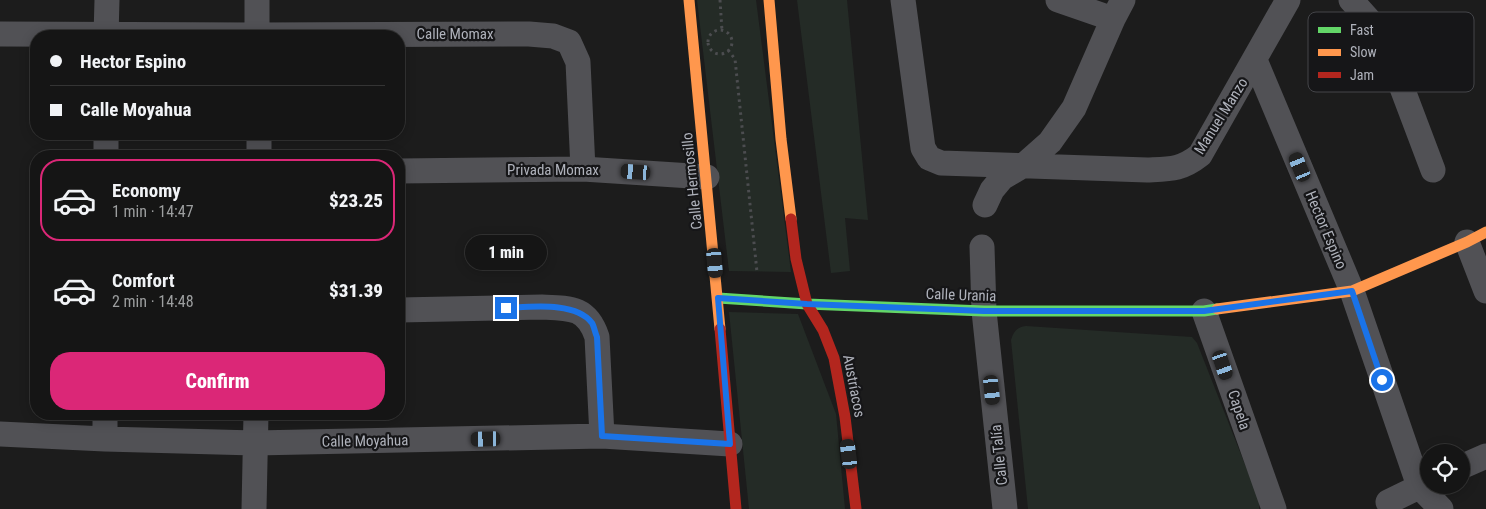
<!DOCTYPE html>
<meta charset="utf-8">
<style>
body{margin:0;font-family:"Roboto Condensed",sans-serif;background:#222;color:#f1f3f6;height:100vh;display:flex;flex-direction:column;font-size:19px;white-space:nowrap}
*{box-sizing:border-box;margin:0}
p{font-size:16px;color:#9d9fa0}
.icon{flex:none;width:28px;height:28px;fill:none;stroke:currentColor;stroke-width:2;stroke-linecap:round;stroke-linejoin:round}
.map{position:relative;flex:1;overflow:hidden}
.sheet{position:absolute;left:30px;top:150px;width:375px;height:270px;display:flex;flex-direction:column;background:#151515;border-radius:20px;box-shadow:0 2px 12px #0003,0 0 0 1px #343434}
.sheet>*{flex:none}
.banner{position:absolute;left:30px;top:30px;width:375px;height:110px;border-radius:20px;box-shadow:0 2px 12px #0003,0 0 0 1px #343434;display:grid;align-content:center;height:110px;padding:0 20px;background:#151515}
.fabs{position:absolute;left:1420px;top:444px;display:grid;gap:10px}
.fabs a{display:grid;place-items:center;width:50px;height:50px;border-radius:50%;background:#151515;box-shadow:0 2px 12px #0003,0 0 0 1px #343434;font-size:25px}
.end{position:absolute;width:22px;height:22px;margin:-11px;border:6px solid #1a73e8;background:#fff;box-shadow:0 0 0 2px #fff}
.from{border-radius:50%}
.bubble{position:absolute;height:35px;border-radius:18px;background:#151515;box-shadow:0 2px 12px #0003,0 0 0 1px #343434;font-size:16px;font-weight:800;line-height:35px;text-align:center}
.car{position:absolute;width:15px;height:30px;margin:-15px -8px;border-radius:6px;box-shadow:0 0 4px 1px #0007;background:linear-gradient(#222 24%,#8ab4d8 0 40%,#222 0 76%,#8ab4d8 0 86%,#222 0)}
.banner b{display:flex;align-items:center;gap:18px;height:48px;font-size:19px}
.banner b+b{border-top:1px solid #343434}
.banner i{width:12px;height:12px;background:#f1f3f6}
ul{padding:9px 0 0;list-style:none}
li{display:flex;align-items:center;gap:15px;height:82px;margin:0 10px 8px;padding:0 10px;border:2px solid transparent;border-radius:20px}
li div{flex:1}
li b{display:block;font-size:19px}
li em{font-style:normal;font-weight:800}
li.selected{border-color:#db2777}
li>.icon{width:45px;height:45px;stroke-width:1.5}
.action{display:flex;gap:10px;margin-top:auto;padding:10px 20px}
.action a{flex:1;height:58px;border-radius:20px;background:#db2777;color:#fff;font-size:20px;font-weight:800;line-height:58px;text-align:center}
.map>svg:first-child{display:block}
.green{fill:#242b26}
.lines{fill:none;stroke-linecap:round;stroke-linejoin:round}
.path{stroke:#4c4d50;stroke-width:3;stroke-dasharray:2.5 4;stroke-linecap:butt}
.street{stroke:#515155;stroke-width:25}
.fast{stroke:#63d668;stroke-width:11}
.slow{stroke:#ff974d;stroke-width:11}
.jam{stroke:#b3261e;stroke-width:11}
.route{stroke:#1a73e8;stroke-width:6}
.labels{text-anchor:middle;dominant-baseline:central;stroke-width:4.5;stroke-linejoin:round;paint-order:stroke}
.street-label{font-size:15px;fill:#afb2bb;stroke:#161618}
.key{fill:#161618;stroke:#444549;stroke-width:1}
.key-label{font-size:14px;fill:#afb2bb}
</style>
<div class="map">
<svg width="1486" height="509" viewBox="0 0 1486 509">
<rect width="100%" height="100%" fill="#1c1c1c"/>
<path class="green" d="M697,0H756L791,272L729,271Z
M797,0H847L868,220L845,218L850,271L831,273Z
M729,312L798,314L836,414L845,509H749Z
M1026,326L1192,337L1197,343L1259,500V509H1028L1011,340C1014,331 1017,327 1026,326Z"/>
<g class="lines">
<path class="path" d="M720,0L722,31
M708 42a12 12 0 1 1 24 0a12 12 0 1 1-24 0Z
M728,50L735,59L757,272"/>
<path class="street" d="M903,0L923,148L929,158L941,163L1147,170C1170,169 1181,170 1200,155L1288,0
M1058,0L1113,19
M1351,0L1369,20L1390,56L1433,170
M0,34L257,35L529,34L553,36L569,42L578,62L583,169
M106,36L107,0
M257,36V0
M1255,60L1352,291L1419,486L1441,509
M259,134V156
M106,156V134
M399,171L583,169L707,177
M985,205L992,190L1002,178L1024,165L1050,142L1074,108L1113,19L1123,0
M1467,242L1486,291
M982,247L984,311L1005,509
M399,310L542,307C570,308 587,307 597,337L602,436
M1204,311L1274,509
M0,434L105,439L255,443L602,436L730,444
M105,439V414
M1461,467L1486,456
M1388,502L1429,482
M254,509L256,414"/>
<path class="fast" d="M718,298L807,304L984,311H1204L1217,309"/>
<path class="slow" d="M689,0L720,329
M769,0L781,139L791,219
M1217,309L1352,291L1467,242L1486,232"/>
<path class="jam" d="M791,219L796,259L807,304L823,330L834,358L845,417L856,509
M720,329L736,509"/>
</g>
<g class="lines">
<path class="route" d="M506,308C530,307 576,301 592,323C594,326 595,333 597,337L602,436L730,444L718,298L807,304L984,311H1204L1352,291L1382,380"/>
</g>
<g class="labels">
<g class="street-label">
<text x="455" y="34">Calle Momax</text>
<text transform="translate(1221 116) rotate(-58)">Manuel Manzo</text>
<text x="553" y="170">Privada Momax</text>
<text transform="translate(692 181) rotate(-96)">Calle Hermosillo</text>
<text transform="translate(1326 230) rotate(67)">Hector Espino</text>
<text transform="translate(961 295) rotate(2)">Calle Urania</text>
<text transform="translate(854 386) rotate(79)">Austríacos</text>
<text transform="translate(1239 410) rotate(71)">Capela</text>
<text transform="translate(365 441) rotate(-1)">Calle Moyahua</text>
<text transform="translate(999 455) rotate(-96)">Calle Talía</text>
</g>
</g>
<rect x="1308" y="12" width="166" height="80" rx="8" class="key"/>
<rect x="1318" y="27" width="23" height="6" fill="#63d668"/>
<rect x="1318" y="49" width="23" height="7" fill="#ff974d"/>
<rect x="1318" y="72" width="23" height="6" fill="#b3261e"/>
<g class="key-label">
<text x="1350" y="35">Fast</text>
<text x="1350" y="57">Slow</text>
<text x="1350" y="80">Jam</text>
</g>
</svg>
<div class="fabs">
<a><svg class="icon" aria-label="locate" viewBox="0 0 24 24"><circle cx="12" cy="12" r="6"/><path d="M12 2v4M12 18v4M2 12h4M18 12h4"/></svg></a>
</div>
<i class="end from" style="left:1382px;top:380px"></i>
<i class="end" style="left:506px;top:308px"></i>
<div class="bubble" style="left:465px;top:235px;width:82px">1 min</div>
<i class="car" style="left:1300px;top:167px;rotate:337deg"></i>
<i class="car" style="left:636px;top:172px;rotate:274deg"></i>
<i class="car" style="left:715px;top:263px;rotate:175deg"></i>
<i class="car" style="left:1223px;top:365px;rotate:161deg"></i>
<i class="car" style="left:992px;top:390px;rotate:174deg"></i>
<i class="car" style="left:486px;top:439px;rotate:269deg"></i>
<i class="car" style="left:849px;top:454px;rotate:353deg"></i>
<div class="banner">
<b><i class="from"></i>Hector Espino</b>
<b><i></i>Calle Moyahua</b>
</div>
<section class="sheet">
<ul>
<li class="selected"><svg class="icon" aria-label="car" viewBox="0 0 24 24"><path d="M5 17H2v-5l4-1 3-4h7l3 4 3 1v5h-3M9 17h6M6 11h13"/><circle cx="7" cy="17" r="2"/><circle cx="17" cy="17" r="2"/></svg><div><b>Economy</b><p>1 min · 14:47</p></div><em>$23.25</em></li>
<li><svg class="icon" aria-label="car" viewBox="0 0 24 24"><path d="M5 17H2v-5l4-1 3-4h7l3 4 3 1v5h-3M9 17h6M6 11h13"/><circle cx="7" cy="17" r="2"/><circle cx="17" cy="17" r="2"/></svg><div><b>Comfort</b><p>2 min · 14:48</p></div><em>$31.39</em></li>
</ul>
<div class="action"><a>Confirm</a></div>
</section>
</div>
